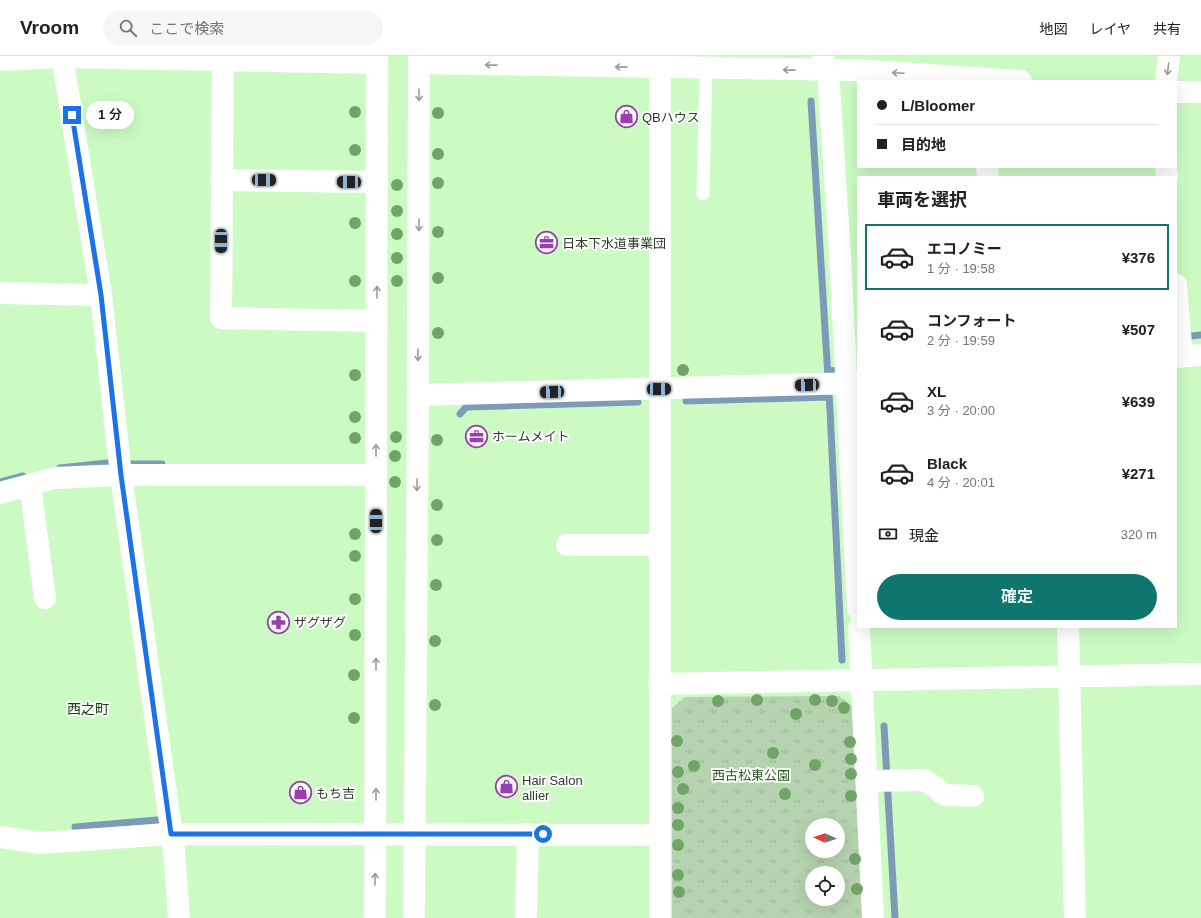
<!DOCTYPE html>
<html lang="ja">
<meta charset="utf-8">
<style>
body{margin:0;font-family:Arial,"Noto Sans JP",sans-serif;background:#f6f6f6;color:#202124;height:100vh;display:flex;flex-direction:column;font-size:15px;white-space:nowrap}
*{box-sizing:border-box;margin:0}
p{font-size:13px;color:#757577}
.icon{flex:none;width:22px;height:22px;fill:none;stroke:currentColor;stroke-width:2;stroke-linecap:round;stroke-linejoin:round}
.map{position:relative;flex:1;overflow:hidden}
.details{position:absolute;left:857px;top:120px;width:320px;height:452px;display:flex;flex-direction:column;background:#fff;border-radius:0px;box-shadow:0 4px 16px #0002}
.details>*{flex:none}
.hud{position:absolute;left:857px;top:24px;width:320px;height:88px;border-radius:0px;box-shadow:0 4px 16px #0002;display:grid;align-content:center;height:88px;padding:0 20px;background:#fff}
.needle{width:26px;rotate:273deg}
.controls{position:absolute;left:805px;top:762px;display:grid;gap:8px}
.controls a{display:grid;place-items:center;width:40px;height:40px;border-radius:50%;background:#fff;box-shadow:0 4px 16px #0002;font-size:20px}
.end{position:absolute;width:18px;height:18px;margin:-9px;border:5px solid #1a73e8;background:#fff;box-shadow:0 0 0 2px #fff}
.from{border-radius:50%}
.bubble{position:absolute;height:28px;border-radius:14px;background:#fff;box-shadow:0 4px 16px #0002;font-size:13px;font-weight:600;line-height:28px;text-align:center}
.car{position:absolute;width:12px;height:24px;margin:-12px -6px;border-radius:5px;box-shadow:0 0 3px 1px #0007;background:linear-gradient(#222 24%,#8ab4d8 0 40%,#222 0 76%,#8ab4d8 0 86%,#222 0)}
.hud b{display:flex;align-items:center;gap:14px;height:38px;font-size:15px}
.hud b+b{border-top:1px solid #e0e0e0}
.hud i{width:10px;height:10px;background:#202124}
ul{padding:0;list-style:none}
li{display:flex;align-items:center;gap:12px;height:66px;margin:0 8px 6px;padding:0 12px;border:2px solid transparent;border-radius:0px}
li div{flex:1}
li b{display:block;font-size:15px}
li em{font-style:normal;font-weight:600}
li.selected{border-color:#0f766e}
li>.icon{width:36px;height:36px;stroke-width:1.5}
h2{padding:0 20px;font-size:18px;line-height:48px}
.pay{display:flex;align-items:center;gap:10px;height:44px;padding:0 20px;font-size:15px}
.pay p{margin-inline-start:auto}
.action{display:flex;gap:8px;margin-top:auto;padding:8px 20px}
.action a{flex:1;height:46px;border-radius:24px;background:#0f766e;color:#fff;font-size:16px;font-weight:600;line-height:46px;text-align:center}
header{display:flex;align-items:center;gap:24px;box-sizing:border-box;height:56px;padding:0 20px;background:#fff;border-bottom:1px solid #e0e0e0}
header strong{font-size:19px}
nav{display:flex;gap:22px;margin-inline-start:auto;font-size:14px}
.search{width:280px;height:36px;background:#f6f6f6;display:flex;align-items:center;gap:10px;box-sizing:border-box;padding:0 14px;border-radius:22px;color:#757577;font-size:15px}
.map>svg:first-child{display:block}
.park{fill:url(#park-tufts);fill-rule:evenodd}
.lines{fill:none;stroke-linecap:round;stroke-linejoin:round}
.stream{stroke:#7e9ab9;stroke-width:7}
.lane{stroke:#fff;stroke-width:13}
.street{stroke:#fff;stroke-width:22}
.secondary{stroke:#fff;stroke-width:22}
.tree{fill:#71a567}
.oneway{stroke:#959e94}
.route{stroke:#1a73e8;stroke-width:5}
.labels{text-anchor:middle;dominant-baseline:central;stroke-width:4;stroke-linejoin:round;paint-order:stroke}
.poi-label{font-size:13px;fill:#2b3e28;stroke:#fff;text-anchor:start}
.park-label{font-size:13px;fill:#275e1c;stroke:#fff}
.neighbourhood-label{font-size:14px;fill:#184111;stroke:#fff}
</style>
<header>
<strong>Vroom</strong>
<div class="search"><svg class="icon" aria-label="search" viewBox="0 0 24 24"><circle cx="10" cy="10" r="6"/><path d="M15 15l6 6"/></svg>ここで検索</div>
<nav><a>地図</a><a>レイヤ</a><a>共有</a></nav>
</header>
<div class="map">
<svg width="1201" height="862" viewBox="0 0 1201 862">
<defs>
<pattern id="park-tufts" width="24" height="20" patternUnits="userSpaceOnUse"><rect width="24" height="20" fill="#b5d3af"/><path d="M3 7l-1-3M5 7V3M7 7l1-3M15 17l-1-3M17 17v-4M19 17l1-3" fill="none" stroke="#9cb697"/></pattern>
</defs>
<rect width="100%" height="100%" fill="#cbfbc3"/>
<path class="park" d="M839,640L852,650L865,862H672V652L685,641ZM812,769H838V795H812ZM812,817H838V843H812Z"/>
<g class="lines">
<path class="stream" d="M811,45L830,354L842,604
M1182,281L1201,279
M828,315L858,313
M686,345L829,341
M460,358L466,351L638,346
M130,408H162
M60,412L107,407
M0,426L23,420
M884,670L895,862
M75,771L157,764"/>
<path class="lane" d="M703,138L706,13"/>
<path class="street" d="M62,0L101,239L121,419L174,794L179,862
M823,1L828,15L840,198L858,553
M223,3L221,262L377,265
M0,4L62,1L377,7
M419,7L851,14L1021,25
M1166,25L1169,0
M1176,36H1201
M987,111L988,121
M1166,111L1167,121
M221,124L377,126
M1176,229L1182,300
M0,237L101,239
M1176,301L1201,299
M418,339L858,327
M30,429L45,542
M0,437L55,422L121,419H376
M567,489H659
M859,571L873,862
M1068,571L1075,862
M659,628L1201,618
M867,725L925,724L945,739L973,740
M0,781L40,787L171,778L660,779
M526,862L528,778
M660,862V12"/>
<path class="secondary" d="M375,862L377,0
M414,862L418,339L419,0"/>
</g>
<g class="tree">
<circle cx="355" cy="56" r="6"/>
<circle cx="438" cy="57" r="6"/>
<circle cx="355" cy="94" r="6"/>
<circle cx="438" cy="98" r="6"/>
<circle cx="438" cy="127" r="6"/>
<circle cx="397" cy="129" r="6"/>
<circle cx="397" cy="155" r="6"/>
<circle cx="355" cy="167" r="6"/>
<circle cx="438" cy="176" r="6"/>
<circle cx="397" cy="178" r="6"/>
<circle cx="397" cy="202" r="6"/>
<circle cx="438" cy="222" r="6"/>
<circle cx="355" cy="225" r="6"/>
<circle cx="397" cy="225" r="6"/>
<circle cx="438" cy="277" r="6"/>
<circle cx="683" cy="314" r="6"/>
<circle cx="355" cy="319" r="6"/>
<circle cx="355" cy="361" r="6"/>
<circle cx="396" cy="381" r="6"/>
<circle cx="355" cy="382" r="6"/>
<circle cx="437" cy="384" r="6"/>
<circle cx="395" cy="400" r="6"/>
<circle cx="395" cy="426" r="6"/>
<circle cx="437" cy="449" r="6"/>
<circle cx="355" cy="478" r="6"/>
<circle cx="437" cy="484" r="6"/>
<circle cx="355" cy="500" r="6"/>
<circle cx="436" cy="529" r="6"/>
<circle cx="355" cy="543" r="6"/>
<circle cx="355" cy="579" r="6"/>
<circle cx="435" cy="585" r="6"/>
<circle cx="354" cy="619" r="6"/>
<circle cx="757" cy="644" r="6"/>
<circle cx="815" cy="644" r="6"/>
<circle cx="718" cy="645" r="6"/>
<circle cx="832" cy="645" r="6"/>
<circle cx="435" cy="649" r="6"/>
<circle cx="844" cy="652" r="6"/>
<circle cx="796" cy="658" r="6"/>
<circle cx="354" cy="662" r="6"/>
<circle cx="677" cy="685" r="6"/>
<circle cx="850" cy="686" r="6"/>
<circle cx="773" cy="697" r="6"/>
<circle cx="851" cy="703" r="6"/>
<circle cx="815" cy="709" r="6"/>
<circle cx="694" cy="710" r="6"/>
<circle cx="678" cy="716" r="6"/>
<circle cx="851" cy="718" r="6"/>
<circle cx="683" cy="733" r="6"/>
<circle cx="785" cy="738" r="6"/>
<circle cx="851" cy="740" r="6"/>
<circle cx="678" cy="752" r="6"/>
<circle cx="678" cy="769" r="6"/>
<circle cx="678" cy="789" r="6"/>
<circle cx="855" cy="803" r="6"/>
<circle cx="678" cy="819" r="6"/>
<circle cx="857" cy="833" r="6"/>
<circle cx="679" cy="836" r="6"/>
</g>
<defs><path id="oneway-shaft" d="M-6 0H5M1.5-3L5.5 0L1.5 3" fill="none" stroke-width="1.6" stroke-linecap="round" stroke-linejoin="round"/></defs>
<g class="oneway">
<use href="#oneway-shaft" transform="translate(491 9) rotate(-179)"/>
<use href="#oneway-shaft" transform="translate(621 11) rotate(-179)"/>
<use href="#oneway-shaft" transform="translate(1168 13) rotate(96)"/>
<use href="#oneway-shaft" transform="translate(789 14) rotate(-179)"/>
<use href="#oneway-shaft" transform="translate(898 17) rotate(-177)"/>
<use href="#oneway-shaft" transform="translate(419 39) rotate(90)"/>
<use href="#oneway-shaft" transform="translate(419 169) rotate(90)"/>
<use href="#oneway-shaft" transform="translate(377 236) rotate(-90)"/>
<use href="#oneway-shaft" transform="translate(418 299) rotate(90)"/>
<use href="#oneway-shaft" transform="translate(376 394) rotate(-90)"/>
<use href="#oneway-shaft" transform="translate(417 429) rotate(91)"/>
<use href="#oneway-shaft" transform="translate(376 608) rotate(-90)"/>
<use href="#oneway-shaft" transform="translate(376 738) rotate(-90)"/>
<use href="#oneway-shaft" transform="translate(375 823) rotate(-89)"/>
</g>
<g class="lines">
<path class="route" d="M72,59L101,239L121,419L171,778H543"/>
</g>
<defs>
<symbol id="shop-ring" viewBox="-11 -11 22 22"><circle r="9.5" fill="#fff" stroke="#993fab" stroke-width="1.5"/><path d="M-5-2.5h2.3a2.7 3.5 0 0 1 5.4 0H5L5.5 6h-11ZM-1.5-2.5h3a1.5 2.3 0 0 0-3 0Z" fill="#993fab"/></symbol>
<symbol id="office-ring" viewBox="-11 -11 22 22"><circle r="9.5" fill="#fff" stroke="#993fab" stroke-width="1.5"/><path d="M-6-3h4V-5.5h4V-3h4V5H-6ZM-1-4.5V-3h2v-1.5ZM-6 0V1H6V0Z" fill="#993fab"/></symbol>
<symbol id="pharmacy-ring" viewBox="-11 -11 22 22"><circle r="9.5" fill="#fff" stroke="#993fab" stroke-width="1.5"/><path d="M-2-6h4v4h4v4h-4v4h-4v-4h-4v-4h4Z" fill="#993fab"/></symbol>
</defs>
<g fill-rule="evenodd">
<use href="#shop-ring" x="614" y="48" width="25" height="25"/>
<use href="#office-ring" x="534" y="174" width="25" height="25"/>
<use href="#office-ring" x="464" y="368" width="25" height="25"/>
<use href="#pharmacy-ring" x="266" y="554" width="25" height="25"/>
<use href="#shop-ring" x="494" y="718" width="25" height="25"/>
<use href="#shop-ring" x="288" y="724" width="25" height="25"/>
</g>
<g class="labels">
<g class="poi-label">
<text x="642" y="61">QBハウス</text>
<text x="562" y="187">日本下水道事業団</text>
<text x="492" y="380">ホームメイト</text>
<text x="294" y="566">ザグザグ</text>
<text x="522" y="724">Hair Salon<tspan x="522" dy="15">allier</tspan></text>
<text x="316" y="737">もち吉</text>
</g>
<g class="park-label">
<text x="751" y="719">西古松東公園</text>
</g>
<g class="neighbourhood-label">
<text x="88" y="653">西之町</text>
</g>
</g>
</svg>
<div class="controls">
<a><svg class="needle" viewBox="-14 -14 28 28"><path d="M0-13l5 13h-10z" fill="#e53935"/><path d="M0 13l5-13h-10z" fill="#757577"/></svg></a>
<a><svg class="icon" aria-label="locate" viewBox="0 0 24 24"><circle cx="12" cy="12" r="6"/><path d="M12 2v4M12 18v4M2 12h4M18 12h4"/></svg></a>
</div>
<i class="end from" style="left:543px;top:778px"></i>
<i class="end" style="left:72px;top:59px"></i>
<div class="bubble" style="left:86px;top:45px;width:48px">1 分</div>
<i class="car" style="left:264px;top:124px;rotate:91deg"></i>
<i class="car" style="left:349px;top:126px;rotate:271deg"></i>
<i class="car" style="left:221px;top:185px;rotate:180deg"></i>
<i class="car" style="left:807px;top:329px;rotate:268deg"></i>
<i class="car" style="left:659px;top:333px;rotate:89deg"></i>
<i class="car" style="left:552px;top:336px;rotate:268deg"></i>
<i class="car" style="left:376px;top:465px;rotate:0deg"></i>
<div class="hud">
<b><i class="from"></i>L/Bloomer</b>
<b><i></i>目的地</b>
</div>
<section class="details">
<h2>車両を選択</h2>
<ul>
<li class="selected"><svg class="icon" aria-label="car" viewBox="0 0 24 24"><path d="M5 17H2v-5l4-1 3-4h7l3 4 3 1v5h-3M9 17h6M6 11h13"/><circle cx="7" cy="17" r="2"/><circle cx="17" cy="17" r="2"/></svg><div><b>エコノミー</b><p>1 分 · 19:58</p></div><em>¥376</em></li>
<li><svg class="icon" aria-label="car" viewBox="0 0 24 24"><path d="M5 17H2v-5l4-1 3-4h7l3 4 3 1v5h-3M9 17h6M6 11h13"/><circle cx="7" cy="17" r="2"/><circle cx="17" cy="17" r="2"/></svg><div><b>コンフォート</b><p>2 分 · 19:59</p></div><em>¥507</em></li>
<li><svg class="icon" aria-label="car" viewBox="0 0 24 24"><path d="M5 17H2v-5l4-1 3-4h7l3 4 3 1v5h-3M9 17h6M6 11h13"/><circle cx="7" cy="17" r="2"/><circle cx="17" cy="17" r="2"/></svg><div><b>XL</b><p>3 分 · 20:00</p></div><em>¥639</em></li>
<li><svg class="icon" aria-label="car" viewBox="0 0 24 24"><path d="M5 17H2v-5l4-1 3-4h7l3 4 3 1v5h-3M9 17h6M6 11h13"/><circle cx="7" cy="17" r="2"/><circle cx="17" cy="17" r="2"/></svg><div><b>Black</b><p>4 分 · 20:01</p></div><em>¥271</em></li>
</ul>
<div class="pay"><svg class="icon" aria-label="cash" viewBox="0 0 24 24"><path d="M3 7h18v10H3z"/><circle cx="12" cy="12" r="2"/></svg>現金<p>320 m</p></div>
<div class="action"><a>確定</a></div>
</section>
</div>
